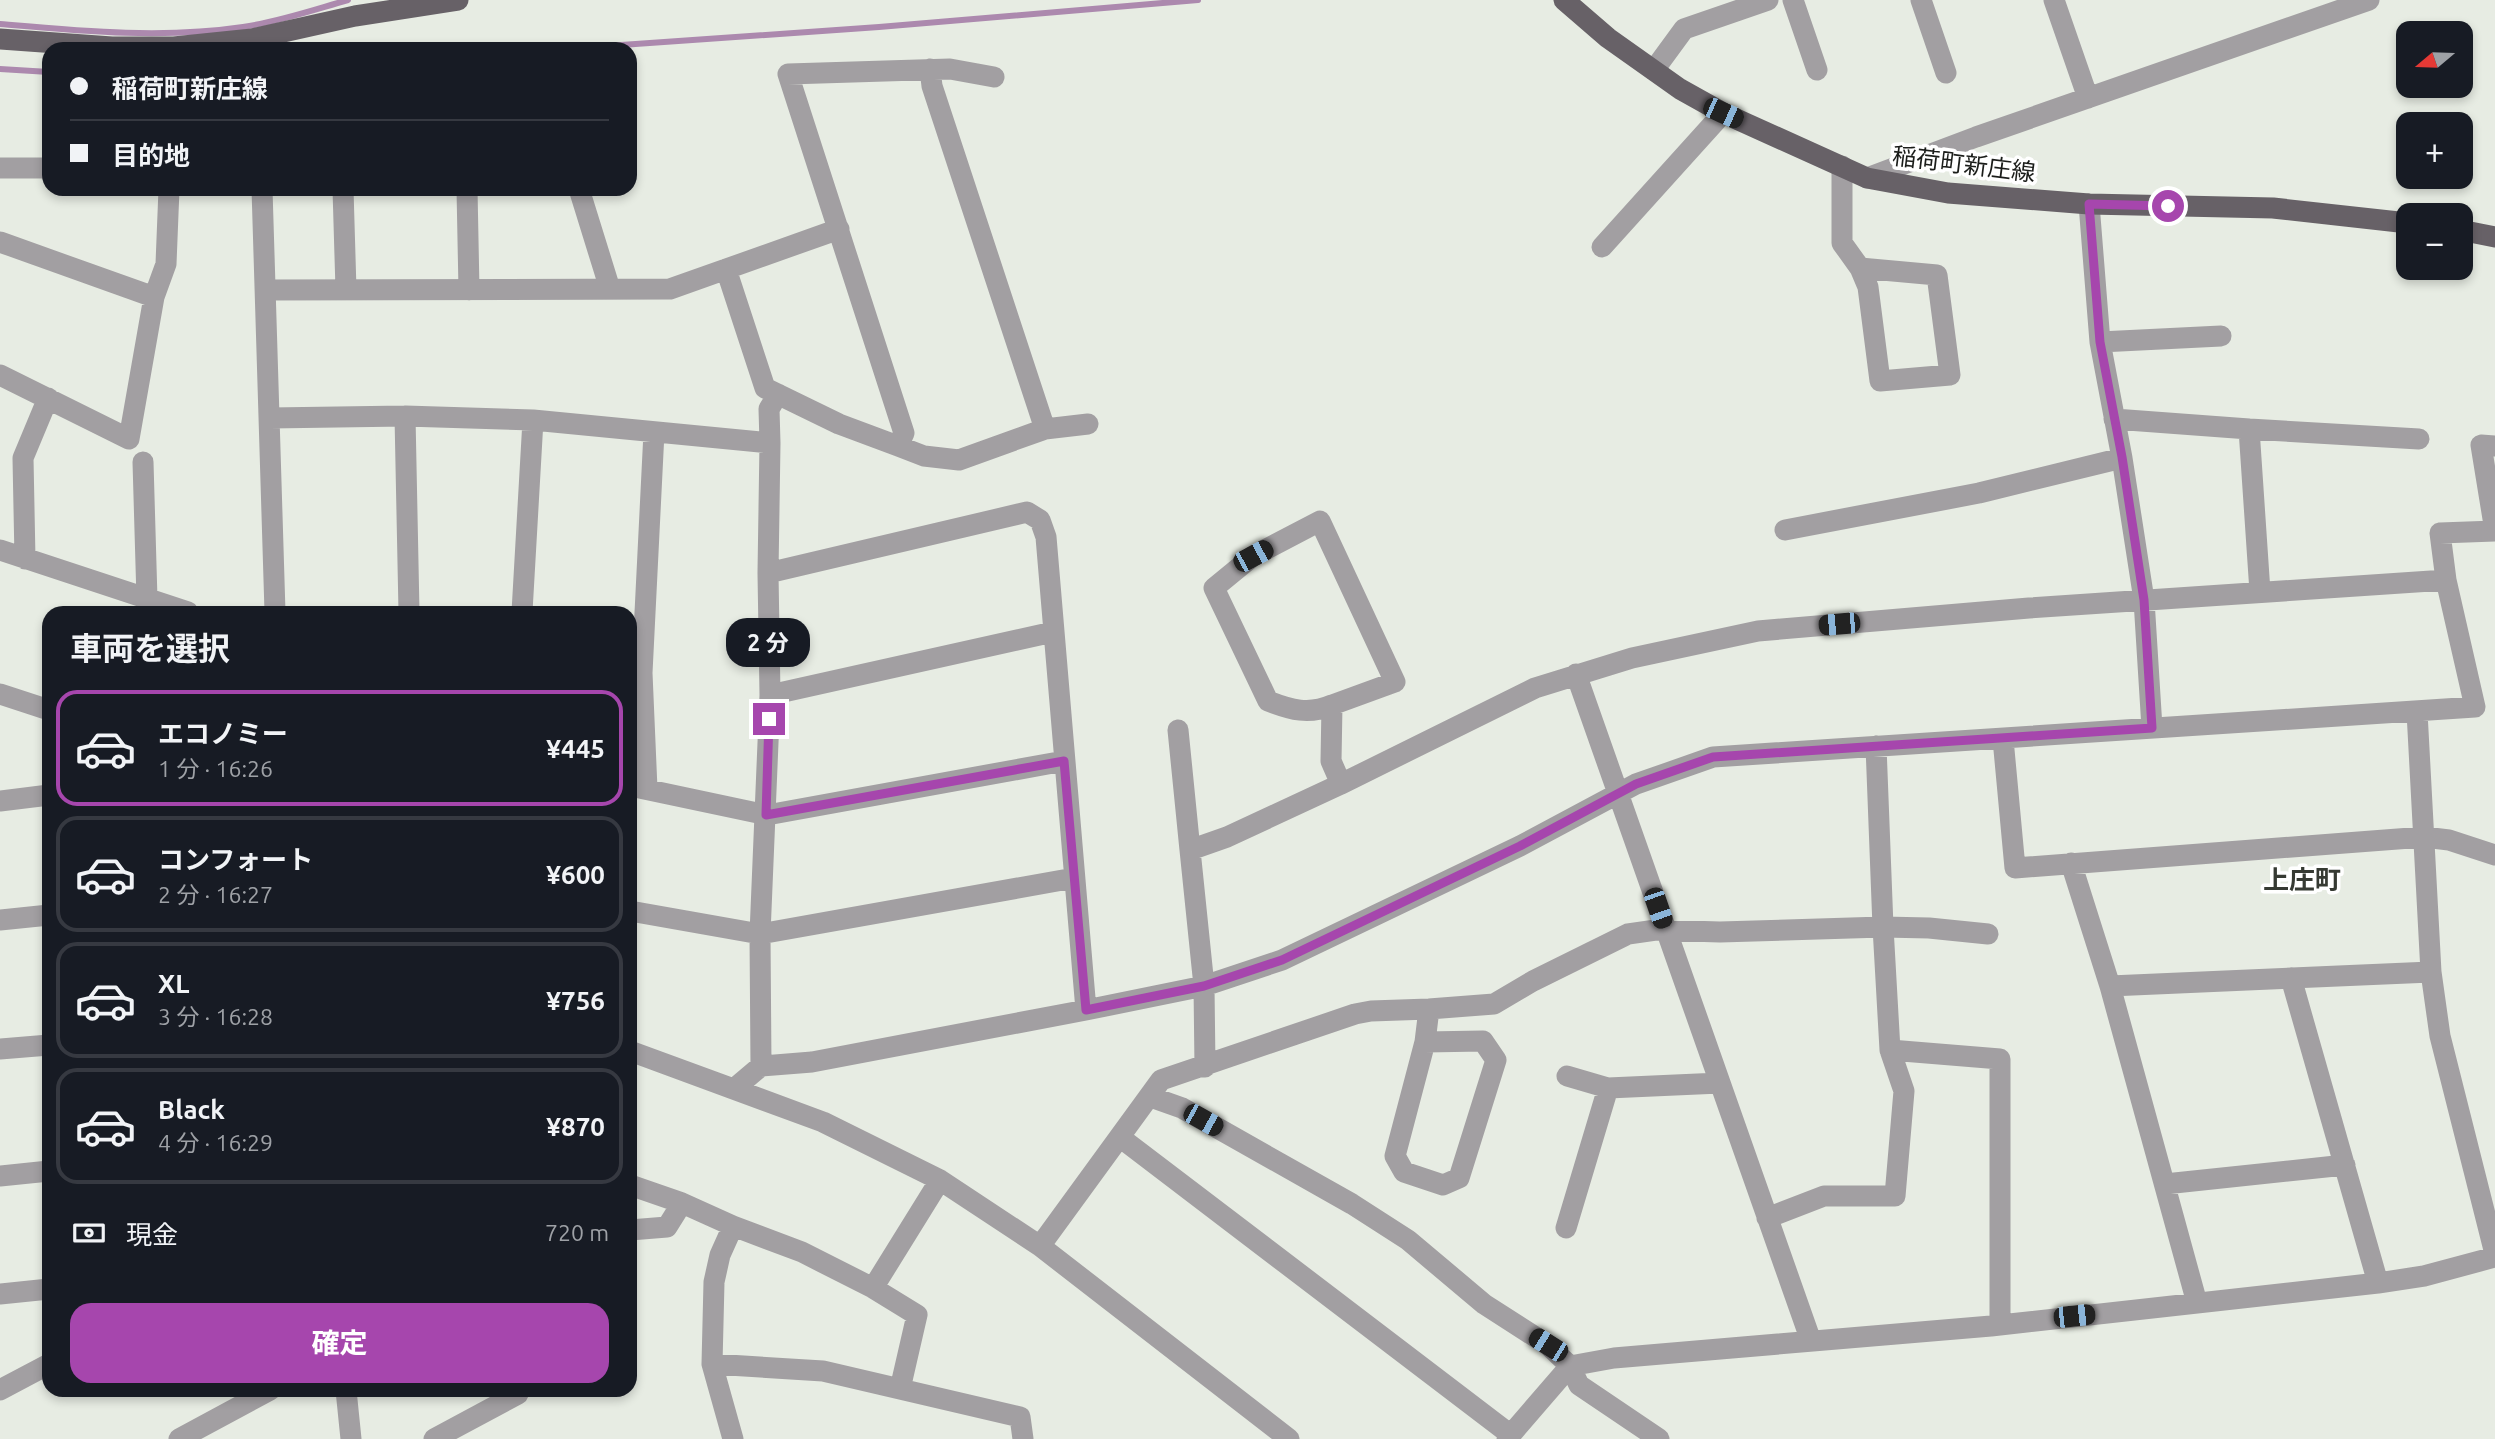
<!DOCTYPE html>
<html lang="ja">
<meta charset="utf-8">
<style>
body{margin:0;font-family:Ubuntu,"Noto Sans JP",sans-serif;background:#242831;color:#f1f3f6;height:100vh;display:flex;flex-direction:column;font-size:26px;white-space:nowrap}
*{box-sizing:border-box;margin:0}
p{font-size:23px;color:#9ea1a6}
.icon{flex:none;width:38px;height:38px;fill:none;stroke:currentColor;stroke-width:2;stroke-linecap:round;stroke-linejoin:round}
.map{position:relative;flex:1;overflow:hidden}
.panel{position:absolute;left:42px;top:606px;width:595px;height:791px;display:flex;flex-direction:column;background:#171b24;border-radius:21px;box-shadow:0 4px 10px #0003}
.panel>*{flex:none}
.hud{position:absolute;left:42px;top:42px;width:595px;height:154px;border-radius:21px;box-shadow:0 4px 10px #0003;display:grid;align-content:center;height:154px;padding:0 28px;background:#171b24}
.needle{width:46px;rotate:251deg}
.controls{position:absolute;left:2396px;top:21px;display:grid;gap:14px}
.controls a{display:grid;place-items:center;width:77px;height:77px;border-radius:14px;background:#171b24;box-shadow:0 4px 10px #0003;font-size:35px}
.end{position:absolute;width:32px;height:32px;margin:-16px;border:9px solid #a646ad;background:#fff;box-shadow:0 0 0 4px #fff}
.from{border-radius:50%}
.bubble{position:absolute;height:49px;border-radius:21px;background:#171b24;box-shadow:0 4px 10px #0003;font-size:23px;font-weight:700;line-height:49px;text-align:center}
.car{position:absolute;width:21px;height:42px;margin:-21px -10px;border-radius:9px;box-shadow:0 0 5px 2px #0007;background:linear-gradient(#222 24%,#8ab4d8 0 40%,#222 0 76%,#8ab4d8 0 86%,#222 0)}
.hud b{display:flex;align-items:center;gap:24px;height:66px;font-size:26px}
.hud b+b{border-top:2px solid #363941}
.hud i{width:18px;height:18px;background:#f1f3f6}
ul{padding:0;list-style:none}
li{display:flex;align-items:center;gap:21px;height:116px;margin:0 14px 10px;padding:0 14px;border:4px solid #363941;border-radius:21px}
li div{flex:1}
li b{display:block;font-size:26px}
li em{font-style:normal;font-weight:700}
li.active{border-color:#a646ad}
li>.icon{width:63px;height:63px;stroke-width:1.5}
h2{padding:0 28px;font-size:32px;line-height:84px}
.pay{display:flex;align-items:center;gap:18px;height:77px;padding:0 28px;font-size:26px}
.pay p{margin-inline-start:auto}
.action{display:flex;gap:14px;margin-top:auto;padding:14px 28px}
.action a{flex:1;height:80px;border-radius:21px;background:#a646ad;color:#fff;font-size:28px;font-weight:700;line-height:80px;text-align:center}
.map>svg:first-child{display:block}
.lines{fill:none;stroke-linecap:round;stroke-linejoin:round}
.stream{stroke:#ac89ae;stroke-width:6}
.minor{stroke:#a29fa2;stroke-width:21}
.major{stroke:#676167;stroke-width:21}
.route{stroke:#a646ad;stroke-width:9}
.labels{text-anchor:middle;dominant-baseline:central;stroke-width:7;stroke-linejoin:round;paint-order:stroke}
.street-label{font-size:24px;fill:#1b1d1a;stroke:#fff}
.neighbourhood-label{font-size:26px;font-weight:bold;fill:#363a33;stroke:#fff}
</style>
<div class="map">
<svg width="2495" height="1439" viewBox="0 0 2495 1439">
<rect width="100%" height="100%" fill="#e7ece3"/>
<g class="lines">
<path class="stream" d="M0,24C80,31 163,39 243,27C278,22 313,10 348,0
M564,49L879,27L1198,0
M0,69L49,72"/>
<path class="minor" d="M1793,0L1817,70
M1921,0L1946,73
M2054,0L2088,98
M930,69L932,86L1045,429
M1654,70L1684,29L1768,0
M1842,166V243L1860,268L1937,275L1950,375L1880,381L1868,287L1860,268
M0,168H49
M1867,178L1976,137L2369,0
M262,189L275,612
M343,189L346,290
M467,189L469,290
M579,189L610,289
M2089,204L2100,342L2122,458L2144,600L2152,728
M0,242L154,297
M1602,247L1723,113
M726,269L765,388L839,424L898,446L924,456L959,460L1045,429L1088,424
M266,290L670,289L839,229
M2100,342L2221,336
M0,375L129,439L154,297L166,264L169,189
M405,416L409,612
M270,418L405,416L533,420L770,443L768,573L770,695L760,934L761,1066
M2114,419L2249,429L2260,592
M2249,429L2419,439
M770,443L769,409L778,394
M898,446L904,433L788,74L950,69L994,77
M143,462L147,599
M1785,530L1979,493L2122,458
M0,550L188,612
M25,559L23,458L48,398
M768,573L1027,512L1040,520L1046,537L1086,1010
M522,612L533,420
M1576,674L1811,1341
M0,694L49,710
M770,695L1053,632
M1332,705C1309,715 1291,710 1268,701L1214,588L1253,556L1320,521L1395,682L1332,705L1331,761L1341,784
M2417,712L2431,972L2440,1036L2495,1254
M1178,730L1190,850
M2003,739L2015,868L2424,837L2449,840L2495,855
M630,786L767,815L1064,761
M647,789L642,673L654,432
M0,801L49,795
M2071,863L2110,986L2197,1303
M630,911L760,934L1074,878
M0,920L49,915
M2291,978L2378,1283
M2110,986L2431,972
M1425,1042L1483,1041L1496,1060L1459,1178L1443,1185L1404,1172L1395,1156L1425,1042L1429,1009
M0,1049L49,1045
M1890,1050L2000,1059V1325
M630,1051L823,1122L940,1180L1040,1246L1289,1439
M1205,1067L1204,986L1190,850L1227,837L1341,784L1535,688L1632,658L1758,631L2029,608L2446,580
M1567,1076L1608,1088L1720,1083
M735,1088L761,1066L812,1062L1086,1010L1204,986L1282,960L1520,846L1636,784L1713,757L2475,707L2446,580L2440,533L2495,531L2481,445L2495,446
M1151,1097L1182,1108L1352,1204L1408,1240L1484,1304L1548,1345L1570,1366L1579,1385L1659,1439
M1121,1138L1511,1435
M0,1176L49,1171
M2165,1184L2345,1165
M630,1185L682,1203L733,1226L802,1252L873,1288L940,1180
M1767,1218L1824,1196H1895L1904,1091L1890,1050L1883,927L1929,928L1988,934
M1566,1228L1608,1088
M630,1230L667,1227L682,1203
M1040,1246L1161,1080L1355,1014L1371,1011L1429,1009L1494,1004L1533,981L1628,934L1656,930L1720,932L1883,927L1876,746
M873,1288L917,1315L900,1389
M0,1294L49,1289
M712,1364L714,1282L720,1255L733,1226
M0,1390L49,1364
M346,1390L351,1439
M179,1439L270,1390
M434,1439L518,1394
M733,1439L712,1364L823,1371L1020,1417L1023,1439
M1507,1439L1570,1366L1614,1358L1991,1326L2378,1283L2424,1276L2495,1257"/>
<path class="major" d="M1564,0L1608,38L1680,89L1723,113L1867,178L1948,193L2089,204L2273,208L2408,223
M0,39L112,47H174L252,39L355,16L458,0
M2460,230L2495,237"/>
</g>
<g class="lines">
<path class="route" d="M769,719L766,815L1064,761L1086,1010L1204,986L1282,960L1520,846L1636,784L1713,757L2152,728L2144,600L2122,457L2100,342L2089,204L2168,206"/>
</g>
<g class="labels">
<g class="street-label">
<text transform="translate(1964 164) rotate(7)">稲荷町新庄線</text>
</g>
<g class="neighbourhood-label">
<text x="2302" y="879">上庄町</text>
</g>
</g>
</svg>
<div class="controls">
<a><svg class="needle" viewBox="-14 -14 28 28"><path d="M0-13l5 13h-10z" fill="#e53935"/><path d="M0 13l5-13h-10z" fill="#9ea1a6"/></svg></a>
<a>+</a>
<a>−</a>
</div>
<i class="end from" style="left:2168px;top:206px"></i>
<i class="end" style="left:769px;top:719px"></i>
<div class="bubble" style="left:726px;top:618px;width:84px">2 分</div>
<i class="car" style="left:1723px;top:113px;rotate:114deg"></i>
<i class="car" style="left:1253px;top:556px;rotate:62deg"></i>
<i class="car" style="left:1839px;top:624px;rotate:265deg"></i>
<i class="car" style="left:1658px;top:908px;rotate:161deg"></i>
<i class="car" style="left:1203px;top:1120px;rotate:119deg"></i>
<i class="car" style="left:2074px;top:1316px;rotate:84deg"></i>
<i class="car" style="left:1548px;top:1345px;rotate:302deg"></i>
<div class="hud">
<b><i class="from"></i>稲荷町新庄線</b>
<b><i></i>目的地</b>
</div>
<section class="panel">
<h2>車両を選択</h2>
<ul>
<li class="active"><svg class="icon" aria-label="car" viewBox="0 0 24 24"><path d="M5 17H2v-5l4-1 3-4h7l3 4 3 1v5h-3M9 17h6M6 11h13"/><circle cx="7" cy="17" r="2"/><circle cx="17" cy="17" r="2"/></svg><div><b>エコノミー</b><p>1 分 · 16:26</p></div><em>¥445</em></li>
<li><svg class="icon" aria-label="car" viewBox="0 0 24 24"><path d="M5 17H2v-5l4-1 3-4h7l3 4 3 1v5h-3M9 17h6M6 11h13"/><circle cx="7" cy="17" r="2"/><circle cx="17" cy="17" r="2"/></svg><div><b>コンフォート</b><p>2 分 · 16:27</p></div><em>¥600</em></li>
<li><svg class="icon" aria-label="car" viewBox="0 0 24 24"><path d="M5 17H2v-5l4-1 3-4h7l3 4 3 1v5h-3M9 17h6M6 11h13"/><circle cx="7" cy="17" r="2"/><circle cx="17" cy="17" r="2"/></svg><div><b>XL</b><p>3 分 · 16:28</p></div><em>¥756</em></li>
<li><svg class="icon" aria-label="car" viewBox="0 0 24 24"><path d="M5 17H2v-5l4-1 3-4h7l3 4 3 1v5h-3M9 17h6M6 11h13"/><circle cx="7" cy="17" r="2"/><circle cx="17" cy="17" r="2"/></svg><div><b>Black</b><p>4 分 · 16:29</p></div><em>¥870</em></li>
</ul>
<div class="pay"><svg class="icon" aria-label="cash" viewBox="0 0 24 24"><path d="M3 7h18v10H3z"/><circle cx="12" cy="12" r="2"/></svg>現金<p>720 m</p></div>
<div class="action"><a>確定</a></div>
</section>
</div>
